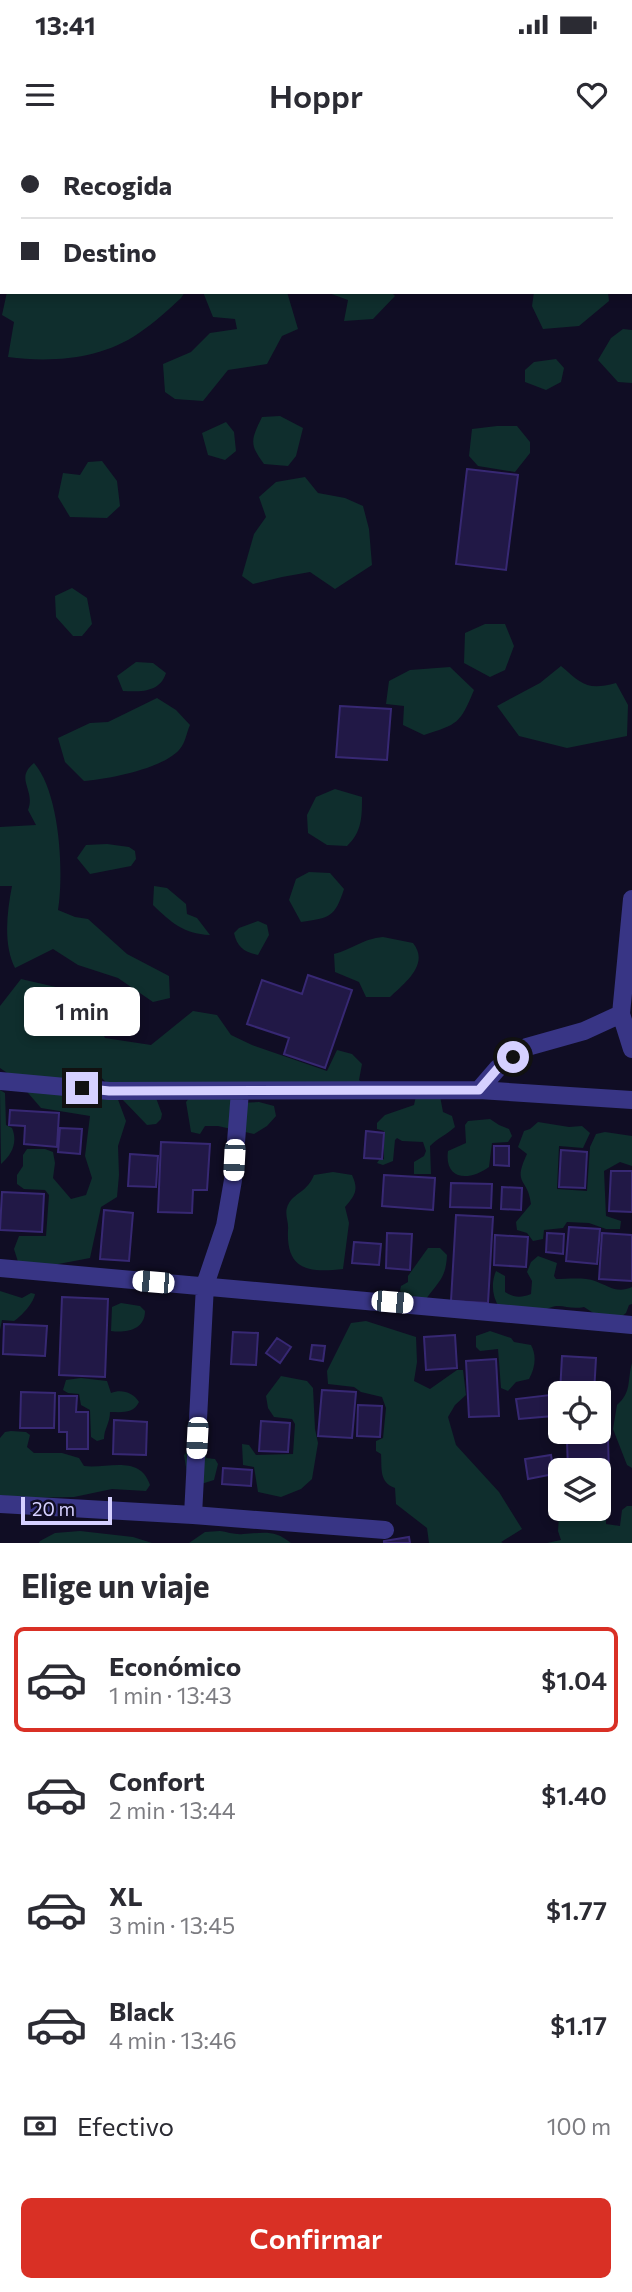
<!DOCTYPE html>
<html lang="es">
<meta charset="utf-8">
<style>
body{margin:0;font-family:Commissioner,sans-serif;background:#f7f7f7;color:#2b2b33;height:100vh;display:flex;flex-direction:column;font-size:26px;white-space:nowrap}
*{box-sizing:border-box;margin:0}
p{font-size:23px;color:#7c7c81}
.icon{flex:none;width:38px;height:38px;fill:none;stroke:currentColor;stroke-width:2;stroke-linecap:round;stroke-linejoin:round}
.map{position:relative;height:1403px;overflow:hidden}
.side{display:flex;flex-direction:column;background:#fff;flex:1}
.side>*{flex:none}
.banner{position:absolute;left:0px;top:0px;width:634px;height:154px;box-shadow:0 4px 10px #0003;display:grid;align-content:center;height:154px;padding:0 21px;background:#fff}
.tools{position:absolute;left:548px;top:1241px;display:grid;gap:14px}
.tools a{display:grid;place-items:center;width:63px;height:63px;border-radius:10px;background:#fff;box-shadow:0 4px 10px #0003;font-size:35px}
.scale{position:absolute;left:21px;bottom:18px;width:91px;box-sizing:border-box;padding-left:7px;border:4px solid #d5d0ff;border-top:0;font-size:19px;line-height:24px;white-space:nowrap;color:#d5d0ff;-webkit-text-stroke:5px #100d24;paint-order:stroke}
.end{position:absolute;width:32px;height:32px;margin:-16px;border:9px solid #d5d0ff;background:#111;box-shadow:0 0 0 4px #111}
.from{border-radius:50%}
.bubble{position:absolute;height:49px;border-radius:10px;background:#fff;box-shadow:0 4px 10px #0003;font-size:23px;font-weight:600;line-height:49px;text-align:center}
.car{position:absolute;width:21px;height:42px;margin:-21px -10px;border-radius:9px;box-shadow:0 0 5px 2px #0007;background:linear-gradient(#fff 24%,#345 0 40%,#fff 0 76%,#345 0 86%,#fff 0)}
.banner b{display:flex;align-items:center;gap:24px;height:66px;font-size:26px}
.banner b+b{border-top:2px solid #e1e1e2}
.banner i{width:18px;height:18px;background:#2b2b33}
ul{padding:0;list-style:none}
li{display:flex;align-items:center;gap:21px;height:105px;margin:0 14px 10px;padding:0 7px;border:4px solid transparent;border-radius:10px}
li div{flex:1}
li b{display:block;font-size:26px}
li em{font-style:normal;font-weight:600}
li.active{border-color:#d93025}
li>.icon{width:63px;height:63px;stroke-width:1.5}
h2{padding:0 21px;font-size:32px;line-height:84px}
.pay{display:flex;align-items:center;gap:18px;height:77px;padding:0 21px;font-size:26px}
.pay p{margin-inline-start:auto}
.primary-button{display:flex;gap:14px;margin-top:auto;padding:14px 21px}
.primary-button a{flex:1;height:80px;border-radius:10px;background:#d93025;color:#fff;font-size:28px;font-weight:600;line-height:80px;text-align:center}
.status{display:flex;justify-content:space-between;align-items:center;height:49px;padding:0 35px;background:#fff;direction:ltr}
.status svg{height:19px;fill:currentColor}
header{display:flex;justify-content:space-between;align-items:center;height:91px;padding:0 21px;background:#fff;font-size:32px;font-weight:600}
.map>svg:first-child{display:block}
.green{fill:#0f2e2d}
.building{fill:#211846;stroke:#372873;stroke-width:2}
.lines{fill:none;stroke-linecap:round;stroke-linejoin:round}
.minor{stroke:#383585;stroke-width:18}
.route{stroke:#d5d0ff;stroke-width:9}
</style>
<div class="status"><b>13:41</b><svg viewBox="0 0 49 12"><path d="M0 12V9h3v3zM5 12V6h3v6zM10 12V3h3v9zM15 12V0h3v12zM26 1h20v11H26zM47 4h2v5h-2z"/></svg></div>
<header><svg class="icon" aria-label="menu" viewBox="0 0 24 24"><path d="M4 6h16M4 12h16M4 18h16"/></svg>Hoppr<svg class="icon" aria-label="heart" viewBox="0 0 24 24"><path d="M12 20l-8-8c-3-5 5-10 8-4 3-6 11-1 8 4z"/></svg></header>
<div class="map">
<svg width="632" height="1403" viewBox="0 0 632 1403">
<rect width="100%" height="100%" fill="#100d24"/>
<path class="green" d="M7,152H185L181,158C168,170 154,183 139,193C102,219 52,223 8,217L14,182L2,175Z
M203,152H287L298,189L282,196L267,224L228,230L203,261L175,259L165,252L163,224L191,212L210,193L237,189L235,179L213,177Z
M326,152H391L395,156L373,179L344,181L348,160Z
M534,152H608L609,161L579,186L543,189L532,166Z
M623,189L632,190V243L618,242L598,220L611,198Z
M556,219L564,228L561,242L546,250L525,242V230L534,222Z
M280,276L303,288L296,316L288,326L264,324C249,304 251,300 262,277Z
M226,282L234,292L236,311L225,320L208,315L202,293Z
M497,286H517L530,302V313L515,332L478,326L469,316L472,289Z
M102,321L117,341L120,366L107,378L70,377L58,357L63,333L80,335L88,322Z
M305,337L318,353L345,358L363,366L369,389L372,425L335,449L310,432L282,437L253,444L242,436L254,394L266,377L259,357L276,342Z
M72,448L87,458L92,484L82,496H73L56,477L55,456Z
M485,484H505L514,506L505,530L490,537L464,523L465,493Z
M136,522L153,523L166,533C160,552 142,552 123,551L117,536Z
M561,526C582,544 587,551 616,543L628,565L627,596L567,608L519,596L497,566L540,543Z
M450,527L474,550C460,584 458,584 424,595L403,585L404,566L386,564L389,541L410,530Z
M157,558L176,570L190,585C187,591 186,600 182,606C169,628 108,639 84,641L65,622L58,598L90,583L108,582Z
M34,623C60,653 64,732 58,770L75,777L88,779L127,814L169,836L170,858L153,862L118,838L78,825L53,809L15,828C3,804 7,772 12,746H0V687L36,685L28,670C36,650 14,639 34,623Z
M335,649L362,657C362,677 362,692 347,706L327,705L308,693L307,675L316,657Z
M107,704L129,707L135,711L136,719L131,726L90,734L77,718L86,705Z
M309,732L330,733L344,749C335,777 330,778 301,782L289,760L296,739Z
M154,746L167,748L186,764L187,774L197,778L210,795C183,794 171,782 153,765Z
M258,781L267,785L269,795L258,815C244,812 237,807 234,793L239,788Z
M383,797L413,803C430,824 405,843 390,857H366L359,842L335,832L334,814C353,809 362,799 383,797Z
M21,839L73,851L96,878L105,898L151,905L193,871L217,875L231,895L252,905L327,931L337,910L352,914L362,924L359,940L366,946L265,944L238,963L259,962L274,966L276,976L267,986L254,994L218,986H205L200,994L191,992L186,962L196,950L150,942L162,974L161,979L156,984L147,985L97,933L76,929L70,944L117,957L126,981L118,1006L119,1035L117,1057L101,1067L90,1118L53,1125H19L14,1109L19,1096H46L49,1055L45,1050L24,1049L17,1044V1035L23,1026V1015L27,1009H45L53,1012L55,1023L53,1038L71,1059L86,1055L92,1038L85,1016L90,976L41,968L16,939L0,928V866Z
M0,950L5,953L6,985L12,988C18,1002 12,1015 1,1024Z
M416,956H440L443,972L452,976L455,987C446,995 438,998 430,1006L431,1034H414V1022L424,1016L426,1011L423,1002L402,1001L397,998L395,1000L393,1021L383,1025L377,1023L379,1020L384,1019V991L377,989V983L385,975L414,965Z
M490,979L499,985L509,989L512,996L508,1002L492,1003L489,1027C470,1041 444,1041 448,1011L466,1003L465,985L468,981Z
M538,982L569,987L582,986L590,993L583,1008L559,1006L557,1049L587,1051L590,1007L596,994L605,992L632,996V1026L620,1022L604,1031L606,1076L621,1081L620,1089H606L589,1083L567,1082L563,1088L544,1090L543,1099L533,1101L527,1093L517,1090L516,1082L531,1064C528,1037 512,1046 527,1014L518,1007L524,991L530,989Z
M333,1032L352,1035C359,1050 355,1055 345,1067L349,1083L343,1129C309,1133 286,1130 288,1090C289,1080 283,1073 289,1063C296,1052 307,1052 314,1035Z
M428,1108H440L447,1115C446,1138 439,1141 426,1159L409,1158L400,1151L401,1146L408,1142V1136Z
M538,1116L557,1123L554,1136L556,1139C567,1139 585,1137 595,1141C609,1146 617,1154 632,1147V1164L629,1165L626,1173L621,1177L595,1174L584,1167C564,1171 561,1159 540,1173L499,1167C492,1156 491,1143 496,1131L505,1136V1152C514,1158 521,1158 531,1154L532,1141L527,1132L531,1122Z
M0,1151L22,1158L31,1153L35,1154C34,1162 22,1176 14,1181L2,1180L0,1190Z
M121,1163L140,1166L145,1171C145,1190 126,1193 111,1191L112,1167Z
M366,1181L416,1197L417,1222L414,1241L430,1249L457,1230H463L466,1255L455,1265L448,1277L456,1305L499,1352L522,1389L501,1402L503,1403H429L427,1388L396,1364L395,1348C379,1342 382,1329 381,1314L376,1311V1301L383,1298L386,1268L382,1257L361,1252L354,1247L328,1244L327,1231L351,1183Z
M490,1191L511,1198L514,1202L531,1205C537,1216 535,1228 529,1239L516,1242L508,1251L501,1248L498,1209L480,1211L476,1207V1196Z
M632,1223V1328L627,1325L613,1289L617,1265C632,1252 627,1241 632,1223Z
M281,1236L307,1241L313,1248L315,1289L318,1303L312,1339L301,1349L281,1357L258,1352L254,1327L243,1325L242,1304L249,1305L256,1315L293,1314L295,1284L292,1279L274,1277L268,1268L266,1256Z
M81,1238L107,1241L111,1253C121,1249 133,1252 139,1262C133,1274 122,1272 110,1272C110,1283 104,1289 104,1299L97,1301L91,1297L90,1270L81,1265L79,1254L68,1253L63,1250L66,1240Z
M11,1291L26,1292L30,1295L27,1307L34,1313H62L79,1318L84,1326C107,1329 140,1314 150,1345L146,1351L112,1349L74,1357L21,1358L0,1355V1298L5,1292Z
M191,1308L206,1310V1318L215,1319L218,1324L214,1340L198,1345L188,1339L184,1315Z
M599,1366L606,1373V1384L620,1386L622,1370L627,1366H632V1403H547L561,1400L558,1391L559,1376L566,1369L598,1368Z
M80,1391L133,1397L152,1403H39L40,1401L55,1393Z
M220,1391C227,1392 236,1395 243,1394C263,1393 274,1389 291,1403H189L205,1392Z"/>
<path class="building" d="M467,329L518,335L506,430L456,424Z
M340,566L391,569L387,620L336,617Z
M308,835L352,850L325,928L284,914L289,898L247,884L262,840L302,854Z
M10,970L59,973L57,1007L24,1004L25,986L9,985Z
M60,988L82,989L80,1014L58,1012Z
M366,991L384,993L382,1019L364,1018Z
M161,1002L210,1004L207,1050H193L192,1073L158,1072Z
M494,1006H509V1026L494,1025Z
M561,1010L587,1012L585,1048L559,1047Z
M130,1014L158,1016L156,1047L128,1046Z
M611,1031H632V1072L609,1071Z
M384,1035L435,1038L433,1070L382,1066Z
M451,1043L492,1044L491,1068L450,1067Z
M502,1047L522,1048L521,1070L501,1069Z
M2,1052L44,1054L42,1092L0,1090Z
M104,1070L133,1073L129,1121L100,1119Z
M456,1075L493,1077L488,1163L451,1161Z
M569,1087L600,1089L597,1124L566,1121Z
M387,1093L412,1094L410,1130L386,1128Z
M547,1093L564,1094L563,1114L546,1112Z
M602,1093L632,1095V1141L599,1139Z
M495,1095L528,1097L526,1127L494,1125Z
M354,1102L381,1104L379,1125L352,1123Z
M62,1157L108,1159L105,1237L59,1235Z
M4,1184L47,1186L45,1216L3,1214Z
M233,1192L258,1193L256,1225L231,1224Z
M455,1195L457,1228L426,1230L424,1197Z
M277,1198L291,1207L280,1223L266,1213Z
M312,1205L325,1206L323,1221L310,1219Z
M562,1216L596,1218L594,1253H560Z
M496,1219L499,1276L469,1277L466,1221Z
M322,1250L356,1252L352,1298L318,1296Z
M21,1252L55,1253L54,1288H20Z
M550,1255L553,1276L519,1279L516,1259Z
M59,1256H77L76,1272H88V1309H67V1292H59Z
M358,1265L382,1266L380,1297L357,1296Z
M114,1280L147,1282L146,1315L113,1314Z
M261,1281L290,1283L288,1312L259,1311Z
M608,1299L609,1332L568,1330L567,1301Z
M551,1315L554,1334L528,1339L525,1319Z
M223,1328L252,1330L251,1346L222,1344Z
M409,1397L410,1403H384V1401Z"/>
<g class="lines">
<path class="minor" d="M263,0L285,2
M632,759L621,874L632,909
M0,941L109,951L479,950L632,960
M479,950L498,928L527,907L584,891L621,874
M0,1128L632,1185
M0,1364L193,1375L385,1390
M193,1375L205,1145L225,1086L233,1040L240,951"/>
</g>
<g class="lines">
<path class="route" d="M82,948L109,951L479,950L498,928L513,917"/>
</g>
</svg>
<div class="tools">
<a><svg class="icon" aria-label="locate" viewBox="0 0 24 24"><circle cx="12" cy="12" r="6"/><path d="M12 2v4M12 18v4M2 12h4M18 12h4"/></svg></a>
<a><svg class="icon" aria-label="layers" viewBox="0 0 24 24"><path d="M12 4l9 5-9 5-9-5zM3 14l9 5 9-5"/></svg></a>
</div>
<div class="scale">20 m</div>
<i class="end from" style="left:513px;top:917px"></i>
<i class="end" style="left:82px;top:948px"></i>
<div class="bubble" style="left:24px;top:847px;width:116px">1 min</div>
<i class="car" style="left:234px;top:1020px;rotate:183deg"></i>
<i class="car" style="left:153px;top:1142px;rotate:275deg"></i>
<i class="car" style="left:392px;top:1162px;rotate:95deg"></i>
<i class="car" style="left:197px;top:1298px;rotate:183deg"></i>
<div class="banner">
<b><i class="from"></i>Recogida</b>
<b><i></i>Destino</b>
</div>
</div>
<section class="side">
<h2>Elige un viaje</h2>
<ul>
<li class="active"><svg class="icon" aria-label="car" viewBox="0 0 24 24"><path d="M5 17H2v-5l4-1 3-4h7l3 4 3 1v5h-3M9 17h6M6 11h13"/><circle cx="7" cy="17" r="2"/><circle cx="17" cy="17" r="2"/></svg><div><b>Económico</b><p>1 min · 13:43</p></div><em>$1.04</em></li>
<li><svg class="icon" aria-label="car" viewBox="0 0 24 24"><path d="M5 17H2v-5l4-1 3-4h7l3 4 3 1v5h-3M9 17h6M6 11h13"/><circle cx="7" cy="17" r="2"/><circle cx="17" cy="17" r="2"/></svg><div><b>Confort</b><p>2 min · 13:44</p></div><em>$1.40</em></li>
<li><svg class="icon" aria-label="car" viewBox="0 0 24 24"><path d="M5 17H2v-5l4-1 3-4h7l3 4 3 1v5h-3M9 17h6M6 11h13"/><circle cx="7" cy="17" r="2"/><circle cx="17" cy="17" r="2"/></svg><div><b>XL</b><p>3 min · 13:45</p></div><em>$1.77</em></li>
<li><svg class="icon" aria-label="car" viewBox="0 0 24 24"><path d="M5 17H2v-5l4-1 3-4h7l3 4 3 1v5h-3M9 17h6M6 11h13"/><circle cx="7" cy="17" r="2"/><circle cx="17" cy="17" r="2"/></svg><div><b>Black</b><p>4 min · 13:46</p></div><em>$1.17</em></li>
</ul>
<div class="pay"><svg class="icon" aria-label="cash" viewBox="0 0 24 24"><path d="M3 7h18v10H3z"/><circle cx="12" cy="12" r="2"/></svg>Efectivo<p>100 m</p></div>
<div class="primary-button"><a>Confirmar</a></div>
</section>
